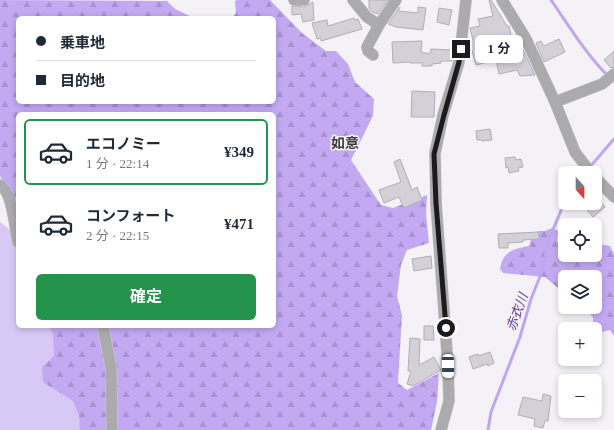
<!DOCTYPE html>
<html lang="ja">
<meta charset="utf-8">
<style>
body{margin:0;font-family:"Times New Roman","Noto Sans JP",serif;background:#f2f2f3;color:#1f2937;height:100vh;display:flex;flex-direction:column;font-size:15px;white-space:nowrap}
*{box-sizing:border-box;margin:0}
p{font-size:13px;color:#747a83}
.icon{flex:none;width:22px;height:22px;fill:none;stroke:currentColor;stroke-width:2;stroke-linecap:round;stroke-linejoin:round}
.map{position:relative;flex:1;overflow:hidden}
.details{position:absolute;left:16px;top:112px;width:260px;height:216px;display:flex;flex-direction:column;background:#fff;border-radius:6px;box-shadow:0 2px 6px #0003}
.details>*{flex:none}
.guide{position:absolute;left:16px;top:16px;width:260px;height:88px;border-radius:6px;box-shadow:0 2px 6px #0003;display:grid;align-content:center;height:88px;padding:0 20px;background:#fff}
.needle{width:26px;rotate:159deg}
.tools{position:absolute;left:558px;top:166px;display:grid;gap:8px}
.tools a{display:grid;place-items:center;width:44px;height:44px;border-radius:6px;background:#fff;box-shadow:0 2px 6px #0003;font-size:20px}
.end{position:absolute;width:18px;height:18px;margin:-9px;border:5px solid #1b1a1c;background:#fff;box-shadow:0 0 0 2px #fff}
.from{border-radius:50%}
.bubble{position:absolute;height:28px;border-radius:6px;background:#fff;box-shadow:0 2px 6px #0003;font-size:13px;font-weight:700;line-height:28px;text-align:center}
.car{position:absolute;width:12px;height:24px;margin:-12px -6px;border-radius:5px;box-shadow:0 0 3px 1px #0007;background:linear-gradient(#fff 24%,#345 0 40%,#fff 0 76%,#345 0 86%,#fff 0)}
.guide b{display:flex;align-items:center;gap:14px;height:38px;font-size:15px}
.guide b+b{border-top:1px solid #e0e1e3}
.guide i{width:10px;height:10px;background:#1f2937}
ul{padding:7px 0 0;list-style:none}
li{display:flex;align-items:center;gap:12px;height:66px;margin:0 8px 6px;padding:0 12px;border:2px solid transparent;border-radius:6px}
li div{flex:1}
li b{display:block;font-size:15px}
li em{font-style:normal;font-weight:700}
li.active{border-color:#24934c}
li>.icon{width:36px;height:36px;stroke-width:1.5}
.action{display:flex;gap:8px;margin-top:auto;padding:8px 20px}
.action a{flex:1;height:46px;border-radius:6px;background:#24934c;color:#fff;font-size:16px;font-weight:700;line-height:46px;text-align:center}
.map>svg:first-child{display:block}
.grass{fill:#d7c8f6}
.forest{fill:url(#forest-firs)}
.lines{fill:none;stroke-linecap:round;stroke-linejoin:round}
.stream{stroke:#c0a6ee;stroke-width:3}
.building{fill:#d3d1d7;stroke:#b1afb4}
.minor-casing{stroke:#d1cfd4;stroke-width:12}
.minor{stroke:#abaaac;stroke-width:11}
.route{stroke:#1b1a1c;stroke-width:5}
.labels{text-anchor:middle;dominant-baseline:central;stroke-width:3;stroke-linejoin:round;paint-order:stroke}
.water-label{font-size:13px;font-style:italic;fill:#603c91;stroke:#f4f2f7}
.quarter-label{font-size:14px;font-weight:bold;fill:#3a393d;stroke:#f4f2f7}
</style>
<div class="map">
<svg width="614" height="430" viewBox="0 0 614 430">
<defs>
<pattern id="forest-firs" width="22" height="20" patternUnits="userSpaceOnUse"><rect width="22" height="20" fill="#c3a9f2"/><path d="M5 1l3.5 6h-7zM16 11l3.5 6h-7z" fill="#a791cf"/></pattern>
</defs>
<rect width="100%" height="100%" fill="#f4f2f7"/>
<path class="grass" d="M0,222L18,236V326H97L107,430H0Z"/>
<path class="forest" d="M0,0L167,1L175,9L194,18H18V102H274V18H232L236,13L235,1L237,0H270L302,33L326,51H336L348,64L355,82L374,99L373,116L351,160L381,205L393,208L427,195L426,214L429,243L407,250L401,265L397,296L402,315L398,383L407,390L439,373L437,402L431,430H80L79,416L73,401L43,382L42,367L54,356L53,334L49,326H274V114H18V239L11,196L0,176Z
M552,228L558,231L557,241L563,248H565V255H595V246L605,245L610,246L614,254V336L610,330L602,332L593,328V318L586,307H595V277H565V290L558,288L545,277L503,273L500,269C503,251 513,249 529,246L531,239L538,231H545Z"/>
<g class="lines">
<path class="stream" d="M551,0C569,26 585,53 608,76
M589,168L614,139
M488,430L491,412L520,337L531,299L541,274L549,239L565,201"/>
</g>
<path class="building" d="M369,0H388L378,14L372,12L369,8Z
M489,0H491L507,26H509L512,39L517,37L535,75L520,76L517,70L499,74L496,60L476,65L469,40H473L470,28L480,26L478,19L493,16Z
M313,2L314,20L303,22L301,14L292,15V6L304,7Z
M400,7L398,11L418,13V7L426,8L423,30L396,27L388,24Z
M439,8L452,10L449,25L437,22Z
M354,18L355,20L358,19L362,29L321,41V38L317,39L312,23L327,20L328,26Z
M559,39L565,52L544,62L536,43L541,41L544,46Z
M422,41L421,52L430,54L431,49L453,50L452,61H441V63L432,64V66H422V63H410V62L393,63L392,42Z
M614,51V67L611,68L604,60Z
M412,91L435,92L434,117H411Z
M490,129L492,140L482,141V140H477L476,131Z
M515,157L516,160L521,159L523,167L518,168L519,171L509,173L508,167L506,168L505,158Z
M400,159L412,190L417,187L422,200L404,208L399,197L384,203L379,190L401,182L394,162Z
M599,200L605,207L593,217L587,210Z
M539,232V239L523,240V242L508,243V248H499L498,234Z
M431,256L432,268L414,271L412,259Z
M424,326H433L434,340H424Z
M410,338L420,339L419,365L434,357L441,370L413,386L407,384L411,371H408Z
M490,352L494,363L488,366L487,364L473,369L469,357L478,354V356Z
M543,394L551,396L548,421H545L543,428L534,426L535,419L518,415L523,397L542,401Z"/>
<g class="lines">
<defs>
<path id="minor" d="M294,0H304
M353,0L367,17L379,25
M502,0L526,39L555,102L575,152L591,173
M373,55L368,51L367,47L379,25L396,0
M555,102L602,84L614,74
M595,177L614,197
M0,185C13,193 14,227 18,242
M103,326L111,368L112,430
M441,430L449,401L448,366L436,203L435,153L443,115L459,62L466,0"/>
</defs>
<use href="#minor" class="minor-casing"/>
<use href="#minor" class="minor"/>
</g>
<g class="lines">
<path class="route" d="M446,328L436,203L434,154L444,115L459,62L461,49"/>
</g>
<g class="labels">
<g class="water-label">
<text transform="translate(517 312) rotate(-70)">赤衣川</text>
</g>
<g class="quarter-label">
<text x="345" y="143">如意</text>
</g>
</g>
</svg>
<div class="tools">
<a><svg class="needle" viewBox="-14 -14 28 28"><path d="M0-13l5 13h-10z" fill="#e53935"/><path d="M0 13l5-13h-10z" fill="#747a83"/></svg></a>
<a><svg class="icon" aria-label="locate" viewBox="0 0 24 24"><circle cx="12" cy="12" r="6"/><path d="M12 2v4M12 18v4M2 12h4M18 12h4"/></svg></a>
<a><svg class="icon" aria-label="layers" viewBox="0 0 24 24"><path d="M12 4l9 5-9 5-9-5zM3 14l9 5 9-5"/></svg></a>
<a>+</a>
<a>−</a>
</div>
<i class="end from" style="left:446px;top:328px"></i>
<i class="end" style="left:461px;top:49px"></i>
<div class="bubble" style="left:475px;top:35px;width:48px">1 分</div>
<i class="car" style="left:448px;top:366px;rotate:179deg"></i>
<div class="guide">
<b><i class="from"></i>乗車地</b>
<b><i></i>目的地</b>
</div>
<section class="details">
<ul>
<li class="active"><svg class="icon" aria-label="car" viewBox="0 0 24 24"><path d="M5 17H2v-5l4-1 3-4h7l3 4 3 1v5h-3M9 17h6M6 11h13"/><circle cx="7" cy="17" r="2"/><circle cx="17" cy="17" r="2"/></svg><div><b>エコノミー</b><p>1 分 · 22:14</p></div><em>¥349</em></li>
<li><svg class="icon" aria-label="car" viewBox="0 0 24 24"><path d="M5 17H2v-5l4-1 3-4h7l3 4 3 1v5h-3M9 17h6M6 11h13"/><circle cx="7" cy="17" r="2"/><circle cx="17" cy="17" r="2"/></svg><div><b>コンフォート</b><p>2 分 · 22:15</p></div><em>¥471</em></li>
</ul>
<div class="action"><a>確定</a></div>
</section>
</div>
